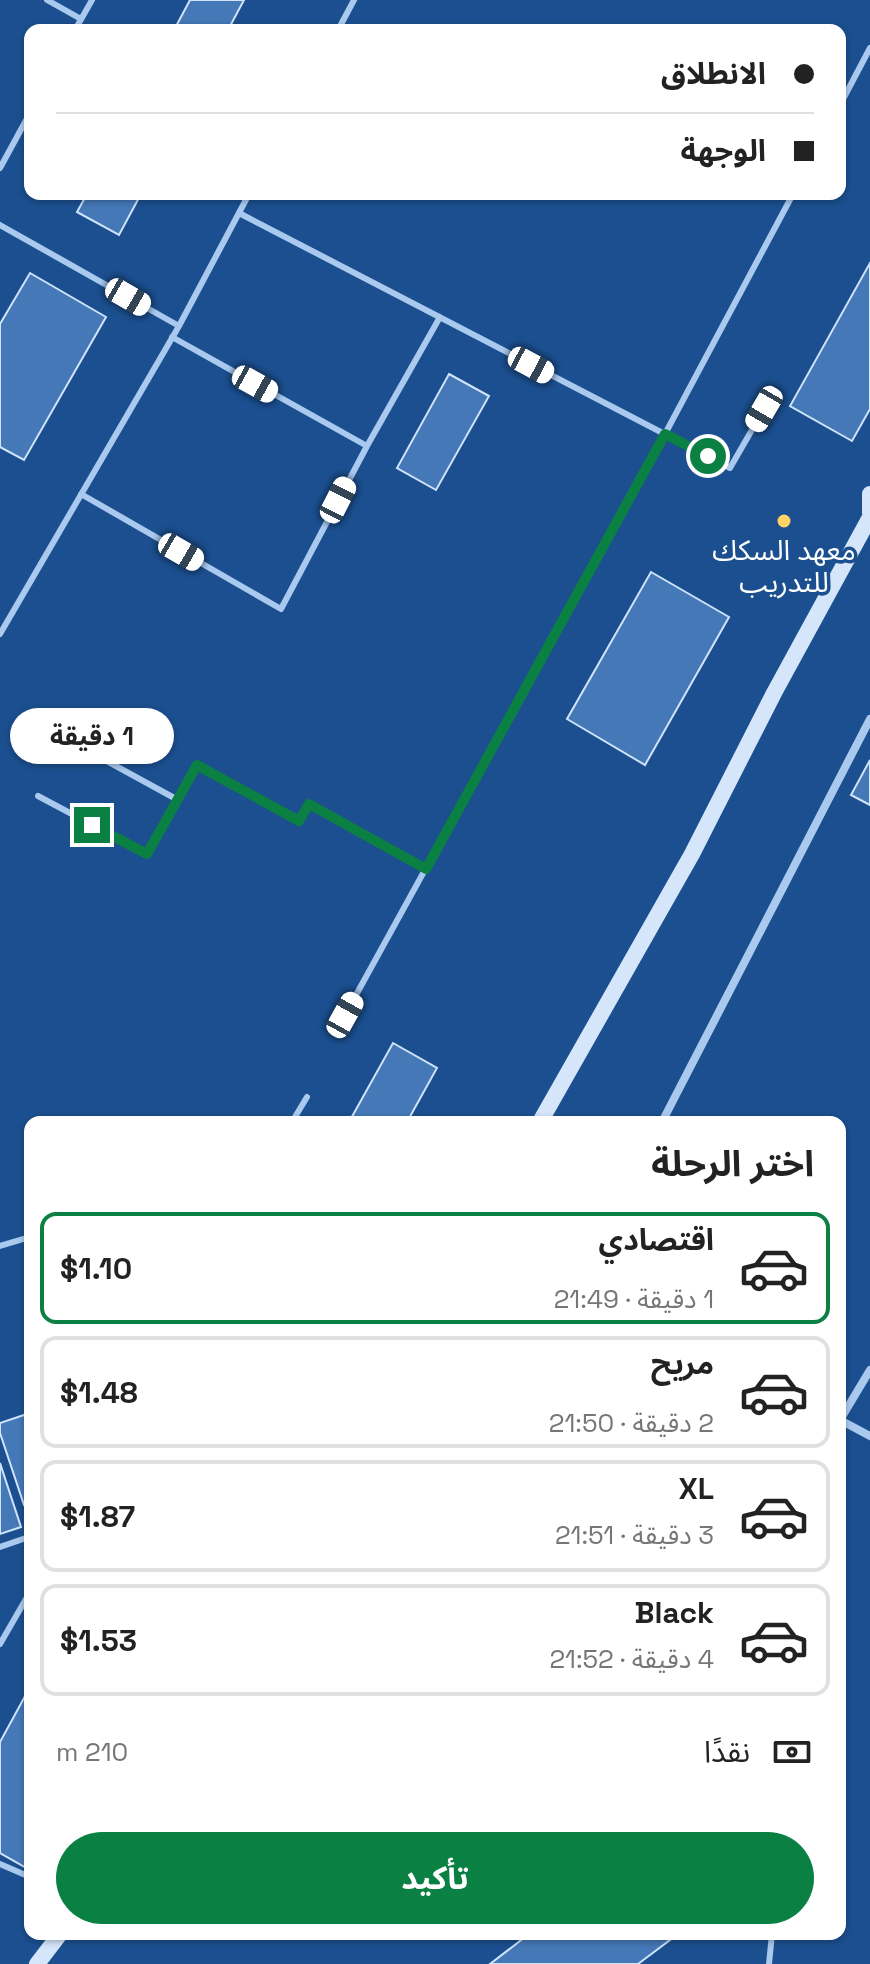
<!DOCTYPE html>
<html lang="ar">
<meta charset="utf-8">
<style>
body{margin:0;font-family:"Space Grotesk","Noto Sans Arabic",sans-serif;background:#f2f2f2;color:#222;direction:rtl;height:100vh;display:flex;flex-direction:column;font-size:30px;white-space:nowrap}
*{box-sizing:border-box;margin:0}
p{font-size:26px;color:#767676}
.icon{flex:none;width:44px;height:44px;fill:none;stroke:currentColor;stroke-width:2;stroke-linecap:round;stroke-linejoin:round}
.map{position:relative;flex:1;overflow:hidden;direction:ltr}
.side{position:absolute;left:24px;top:1116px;width:822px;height:824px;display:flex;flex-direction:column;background:#fff;border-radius:16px;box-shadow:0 2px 6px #0004;direction:rtl}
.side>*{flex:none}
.guide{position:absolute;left:24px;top:24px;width:822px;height:176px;border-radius:16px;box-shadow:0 2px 6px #0004;direction:rtl;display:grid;align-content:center;height:176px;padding:0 32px;background:#fff}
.end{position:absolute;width:36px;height:36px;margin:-18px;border:10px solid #0b8043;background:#fff;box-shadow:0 0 0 4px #fff}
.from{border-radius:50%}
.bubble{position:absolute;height:56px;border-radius:28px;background:#fff;box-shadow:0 2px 6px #0004;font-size:26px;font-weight:700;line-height:56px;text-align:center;direction:rtl}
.car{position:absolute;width:24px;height:48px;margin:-24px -12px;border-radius:10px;box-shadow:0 0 6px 2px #0007;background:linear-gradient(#fff 24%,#345 0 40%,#fff 0 76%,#345 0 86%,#fff 0)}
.guide b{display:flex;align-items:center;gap:28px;height:76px;font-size:30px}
.guide b+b{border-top:2px solid #e0e0e0}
.guide i{width:20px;height:20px;background:#222}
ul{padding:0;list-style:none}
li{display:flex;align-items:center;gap:24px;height:112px;margin:0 16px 12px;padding:0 16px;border:4px solid #e0e0e0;border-radius:16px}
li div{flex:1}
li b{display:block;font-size:30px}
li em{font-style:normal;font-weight:700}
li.selected{border-color:#0b8043}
li>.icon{width:72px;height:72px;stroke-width:1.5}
h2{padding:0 32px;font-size:36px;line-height:96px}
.pay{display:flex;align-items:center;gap:20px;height:88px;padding:0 32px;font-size:30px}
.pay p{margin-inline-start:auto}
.primary-button{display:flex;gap:16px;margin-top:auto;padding:16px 32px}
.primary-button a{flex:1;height:92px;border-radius:48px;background:#0b8043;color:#fff;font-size:32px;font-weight:700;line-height:92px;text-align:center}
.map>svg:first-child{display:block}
.building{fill:#4478b7;stroke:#cfe3fa;stroke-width:2}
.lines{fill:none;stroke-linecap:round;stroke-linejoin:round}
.lane{stroke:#a9c9ee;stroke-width:6}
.street{stroke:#a9c9ee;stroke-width:8}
.secondary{stroke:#d6e6fa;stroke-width:16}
.route{stroke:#0b8043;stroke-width:10}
.poi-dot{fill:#ffd166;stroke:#1b4f8f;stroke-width:3}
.labels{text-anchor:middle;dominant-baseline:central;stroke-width:7;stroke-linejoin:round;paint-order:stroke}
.poi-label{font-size:28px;fill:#fff;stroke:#1b4f8f}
</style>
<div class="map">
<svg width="870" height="1964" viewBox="0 0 870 1964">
<rect width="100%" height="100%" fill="#1b4f8f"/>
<path class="building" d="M190,0H244L228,30H174Z
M87,194H141L119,235L77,212Z
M870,263V409L852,441L790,406Z
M30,273L106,317L24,460L0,447V324Z
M449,374L489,396L436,490L397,468Z
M651,572L729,617L645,765L567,719Z
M870,760V805L851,795Z
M393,1043L437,1068L407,1122H349Z
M30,1413V1503L24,1505L0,1433V1423Z
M0,1463L21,1527L0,1534Z
M30,1687V1870L0,1853V1742Z
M529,1934H678L638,1964H490Z"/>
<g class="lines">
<path class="lane" d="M47,0L81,19
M75,30L92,0
M338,30L354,0
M840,105L870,48
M0,168L30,113
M239,213L730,468L764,409
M0,225L179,326
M367,446L440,317
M81,494L281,609L367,446L172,337
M0,634L179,326L249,194
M72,742L178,800L197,765L299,821L309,804L426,869
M38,796L147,854L178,800
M345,1015L665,434L793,194
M292,1122L307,1097
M0,1246L30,1237
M0,1547L26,1538L30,1540
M0,1644L30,1592
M0,1864L30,1877
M769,1964L772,1934"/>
<path class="street" d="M662,1122L870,719
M840,1420L870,1370
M840,1420L870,1436"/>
<path class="secondary" d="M870,494V513
M540,1122L692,854L774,693L870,517
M37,1964L60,1934"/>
</g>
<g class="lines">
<path class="route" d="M92,825L147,854L197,765L299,821L309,804L426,869L665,434L708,456"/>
</g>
<circle class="poi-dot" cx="784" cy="521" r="8"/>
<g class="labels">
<g class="poi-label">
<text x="784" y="550">معهد السكك<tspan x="784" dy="32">للتدريب</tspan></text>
</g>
</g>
</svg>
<i class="end from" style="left:708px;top:456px"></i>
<i class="end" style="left:92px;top:825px"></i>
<div class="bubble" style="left:10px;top:708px;width:164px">1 دقيقة</div>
<i class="car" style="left:128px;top:297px;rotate:120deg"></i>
<i class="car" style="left:531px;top:365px;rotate:118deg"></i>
<i class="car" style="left:255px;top:384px;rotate:119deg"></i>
<i class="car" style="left:764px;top:409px;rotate:210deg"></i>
<i class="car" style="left:338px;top:500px;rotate:27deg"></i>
<i class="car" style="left:181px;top:552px;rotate:120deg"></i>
<i class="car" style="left:345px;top:1015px;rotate:29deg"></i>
<div class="guide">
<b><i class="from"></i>الانطلاق</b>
<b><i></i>الوجهة</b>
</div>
<section class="side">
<h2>اختر الرحلة</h2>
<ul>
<li class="selected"><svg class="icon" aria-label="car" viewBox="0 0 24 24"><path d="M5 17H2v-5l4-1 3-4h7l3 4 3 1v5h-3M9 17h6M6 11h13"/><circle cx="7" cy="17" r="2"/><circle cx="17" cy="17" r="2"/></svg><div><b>اقتصادي</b><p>1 دقيقة · 21:49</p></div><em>$1.10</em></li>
<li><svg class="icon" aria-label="car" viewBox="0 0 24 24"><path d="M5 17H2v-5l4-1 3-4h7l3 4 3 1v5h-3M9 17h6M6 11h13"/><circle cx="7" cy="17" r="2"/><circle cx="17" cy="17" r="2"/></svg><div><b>مريح</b><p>2 دقيقة · 21:50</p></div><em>$1.48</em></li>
<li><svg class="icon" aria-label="car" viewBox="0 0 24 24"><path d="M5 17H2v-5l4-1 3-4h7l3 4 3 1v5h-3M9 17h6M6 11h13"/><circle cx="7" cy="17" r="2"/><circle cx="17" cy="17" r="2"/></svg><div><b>XL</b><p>3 دقيقة · 21:51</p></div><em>$1.87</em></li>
<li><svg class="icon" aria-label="car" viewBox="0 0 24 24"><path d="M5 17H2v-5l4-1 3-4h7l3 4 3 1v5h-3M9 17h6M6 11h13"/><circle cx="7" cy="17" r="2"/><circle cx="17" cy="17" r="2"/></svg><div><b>Black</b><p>4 دقيقة · 21:52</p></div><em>$1.53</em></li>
</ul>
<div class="pay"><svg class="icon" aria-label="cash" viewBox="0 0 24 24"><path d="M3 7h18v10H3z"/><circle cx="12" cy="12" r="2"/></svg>نقدًا<p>210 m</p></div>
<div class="primary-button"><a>تأكيد</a></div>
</section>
</div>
